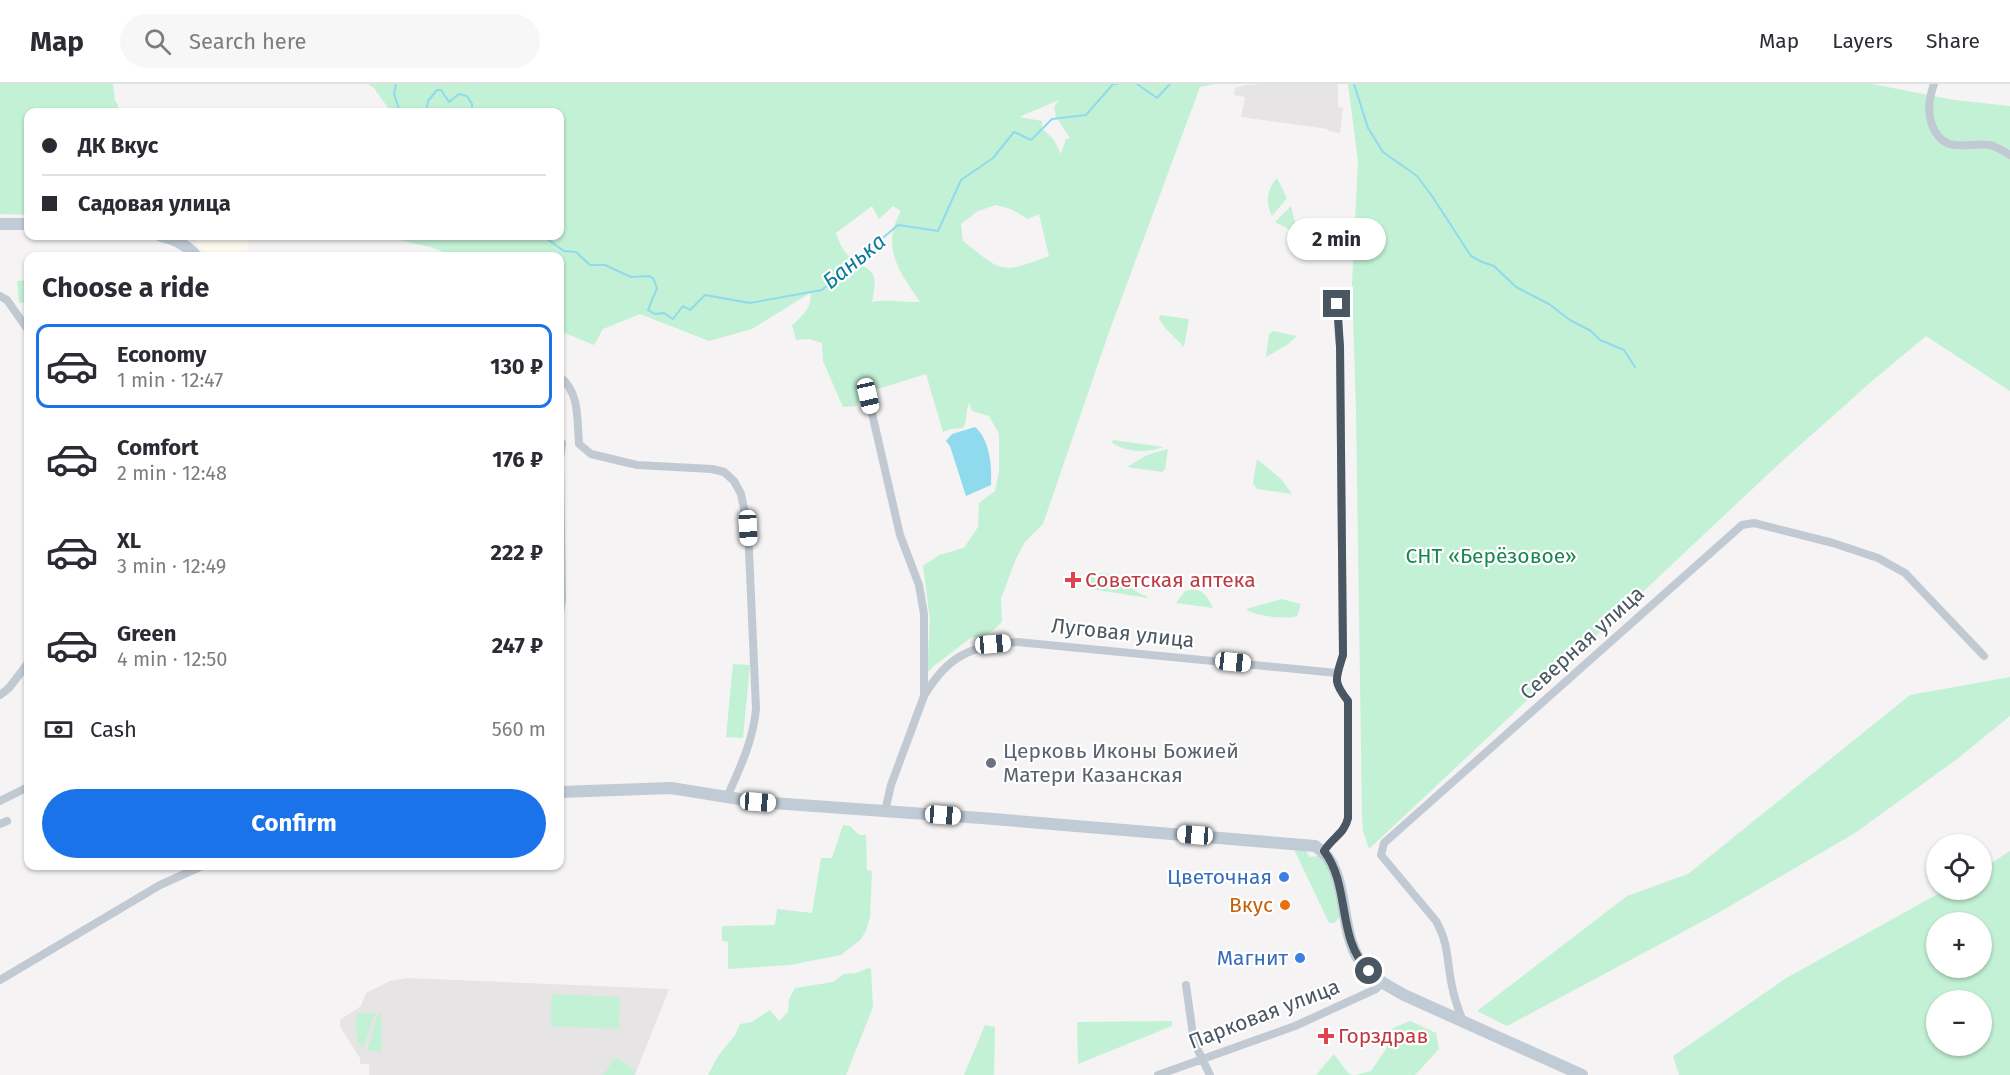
<!DOCTYPE html>
<meta charset="utf-8">
<style>
body{margin:0;font-family:"Fira Sans",sans-serif;background:#f7f7f7;color:#2b2b33;height:100vh;display:flex;flex-direction:column;font-size:22px;white-space:nowrap}
*{box-sizing:border-box;margin:0}
p{font-size:20px;color:#7c7c81}
.icon{flex:none;width:33px;height:33px;fill:none;stroke:currentColor;stroke-width:2;stroke-linecap:round;stroke-linejoin:round}
.map{position:relative;flex:1;overflow:hidden}
.side{position:absolute;left:24px;top:168px;width:540px;height:618px;display:flex;flex-direction:column;background:#fff;border-radius:12px;box-shadow:0 2px 4px #0004}
.side>*{flex:none}
.banner{position:absolute;left:24px;top:24px;width:540px;height:132px;border-radius:12px;box-shadow:0 2px 4px #0004;display:grid;align-content:center;height:132px;padding:0 18px;background:#fff}
.buttons{position:absolute;left:1926px;top:750px;display:grid;gap:12px}
.buttons a{display:grid;place-items:center;width:66px;height:66px;border-radius:50%;background:#fff;box-shadow:0 2px 4px #0004;font-size:30px}
.end{position:absolute;width:27px;height:27px;margin:-14px;border:8px solid #4a5661;background:#fff;box-shadow:0 0 0 3px #fff}
.from{border-radius:50%}
.bubble{position:absolute;height:42px;border-radius:21px;background:#fff;box-shadow:0 2px 4px #0004;font-size:20px;font-weight:700;line-height:42px;text-align:center}
.car{position:absolute;width:18px;height:36px;margin:-18px -9px;border-radius:8px;box-shadow:0 0 4px 2px #0007;background:linear-gradient(#fff 24%,#345 0 40%,#fff 0 76%,#345 0 86%,#fff 0)}
.banner b{display:flex;align-items:center;gap:21px;height:57px;font-size:22px}
.banner b+b{border-top:2px solid #e1e1e2}
.banner i{width:15px;height:15px;background:#2b2b33}
ul{padding:0;list-style:none}
li{display:flex;align-items:center;gap:18px;height:84px;margin:0 12px 9px;padding:0 6px;border:3px solid transparent;border-radius:12px}
li div{flex:1}
li b{display:block;font-size:22px}
li em{font-style:normal;font-weight:700}
li.active{border-color:#1a73e8}
li>.icon{width:54px;height:54px;stroke-width:1.5}
h2{padding:0 18px;font-size:27px;line-height:72px}
.pay{display:flex;align-items:center;gap:15px;height:66px;padding:0 18px;font-size:22px}
.pay p{margin-inline-start:auto}
.button{display:flex;gap:12px;margin-top:auto;padding:12px 18px}
.button a{flex:1;height:69px;border-radius:36px;background:#1a73e8;color:#fff;font-size:24px;font-weight:700;line-height:69px;text-align:center}
header{display:flex;align-items:center;gap:36px;box-sizing:border-box;height:84px;padding:0 30px;background:#fff;border-bottom:2px solid #e1e1e2}
header strong{font-size:28px}
nav{display:flex;gap:33px;margin-inline-start:auto;font-size:21px}
.search{width:420px;height:54px;background:#f7f7f7;display:flex;align-items:center;gap:15px;box-sizing:border-box;padding:0 21px;border-radius:33px;color:#7c7c81;font-size:22px}
.map>svg:first-child{display:block}
.commercial{fill:#fdf9ef}
.education{fill:#e6e4e5}
.green{fill:#c3f1d5;fill-rule:evenodd}
.water{fill:#90daee}
.lines{fill:none;stroke-linecap:round;stroke-linejoin:round}
.stream{stroke:#90daee;stroke-width:2}
.street{stroke:#c1cad2;stroke-width:8}
.secondary{stroke:#c1cbd6;stroke-width:12}
.route{stroke:#4a5661;stroke-width:8}
.health-dot{fill:#e0444e;stroke:#fff;stroke-width:2}
.worship-dot{fill:#6b7280;stroke:#fff;stroke-width:2}
.shop-dot{fill:#3f7fe0;stroke:#fff;stroke-width:2}
.food-dot{fill:#e8710a;stroke:#fff;stroke-width:2}
.labels{text-anchor:middle;dominant-baseline:central;stroke-width:4.5;stroke-linejoin:round;paint-order:stroke}
.park-label{font-size:21px;fill:#17864f;stroke:#fff}
.health-label{font-size:21px;fill:#be3a42;stroke:#fff;text-anchor:start}
.street-label{font-size:21px;fill:#4a5661;stroke:#fff}
.worship-label{font-size:21px;fill:#5b616d;stroke:#fff;text-anchor:start}
.shop-label{font-size:21px;fill:#366cbe;stroke:#fff;text-anchor:end}
.food-label{font-size:21px;fill:#c56008;stroke:#fff;text-anchor:end}
.water-label{font-size:22px;font-style:italic;fill:#0c7c9b;stroke:#fff}
</style>
<header>
<strong>Map</strong>
<div class="search"><svg class="icon" aria-label="search" viewBox="0 0 24 24"><circle cx="10" cy="10" r="6"/><path d="M15 15l6 6"/></svg>Search here</div>
<nav><a>Map</a><a>Layers</a><a>Share</a></nav>
</header>
<div class="map">
<svg width="2010" height="991" viewBox="0 0 2010 991">
<rect width="100%" height="100%" fill="#f5f3f3"/>
<path class="commercial" d="M197,152H250L246,172H208L196,160Z"/>
<path class="education" d="M1263,0H1338V23L1343,24L1340,49L1328,47V45L1241,33L1245,13L1234,11L1235,4L1245,1Z
M407,894L669,905L635,991H369V980H360V974L340,943V936L361,922L366,909L390,897Z"/>
<path class="green" d="M0,0H113L115,17L118,21V28H28V131L0,130Z
M368,0H1214L1200,3L1109,248L1043,440L1025,458L1015,477L1001,515L1002,538C993,547 985,554 972,553L935,581L927,589L930,536L923,482L939,471L964,464L978,443L979,419L995,407L999,388V350L989,332L972,327L969,319C965,327 968,336 963,344L951,345L943,348L926,290L868,308L856,322L843,323L823,277L822,259L809,255L796,256L792,241C801,233 814,222 810,209L752,245L709,257L640,230L603,245L594,261L560,247V172H452L434,164L391,154V152H560V28H391L374,4ZM1059,16L1054,23L1056,33L1070,54L1066,55L1061,70L1054,56L1042,44V37L1019,33ZM996,121L1011,125L1028,135L1039,130L1049,172C1001,190 1003,189 963,157L961,140L978,127ZM872,122L879,135L893,122L901,127C880,164 900,188 920,218C903,218 889,215 872,218C878,185 875,191 850,173C843,168 839,157 836,149Z
M1348,0H1872L1954,16L2010,22V307L1926,252L1871,298L1780,379L1369,765L1363,747L1362,733L1356,326L1352,200L1358,77Z
M1277,94L1287,114L1272,132C1265,118 1267,105 1277,94Z
M1291,122L1297,148L1296,149L1275,138Z
M28,196V218L19,219L17,197Z
M1160,231L1189,235L1184,263L1167,246L1159,235Z
M1273,247L1297,252L1287,261L1266,273L1269,250Z
M1113,356L1164,363C1144,369 1130,369 1112,359Z
M1168,365L1165,385L1162,388L1127,383L1147,371Z
M1257,375L1281,395L1292,410L1257,405L1253,399Z
M1101,489C1126,491 1128,507 1147,512V514L1092,505L1086,497V493Z
M1191,506C1204,505 1208,513 1213,524L1176,519L1185,507Z
M1282,515L1301,520L1297,532C1287,536 1254,532 1246,525Z
M733,580L750,581L743,654L726,653Z
M2010,593V632L1957,675L1855,749L1718,829L1507,942L1477,927L1627,812L1688,790L1910,611Z
M843,741L850,742L859,751H866L867,786L872,787L870,833L866,847L860,856L841,871L790,881L728,885V858L722,857V842L775,841L777,825L812,829L821,774H832Z
M1294,765L1305,766L1310,773L1319,772L1332,788L1339,828V834L1334,839H1329Z
M2010,767V991H1679L1673,972L1788,893L1945,806H1982V785ZM1936,838H1982V884H1936ZM1936,916H1982V962H1936Z
M869,884L871,885L873,923L846,991H708L718,972L735,951L740,940L752,938L770,926L779,937L788,928L789,915L795,904L833,898L844,890L856,889Z
M552,910L620,913L619,945L550,942Z
M356,929H375L363,964L357,958Z
M378,929H381L382,967H367Z
M1172,937V942L1078,980L1077,938Z
M1410,937L1436,949L1439,965L1415,991H1356L1371,987L1386,965L1393,944Z
M985,941L995,943L994,991H964Z
M1334,970L1348,989L1352,991H1316Z
M616,973L636,987L633,991H603Z"/>
<path class="water" d="M975,343C990,356 992,382 991,401L966,412L950,362L946,357L952,350Z"/>
<g class="lines">
<path class="stream" d="M396,0L394,10L400,28
M1137,0L1157,14L1170,0
M1354,0L1368,44L1383,68L1417,92L1432,112L1471,172L1482,178L1494,182L1516,203L1549,220L1570,236L1591,247L1600,256L1624,266L1635,283
M426,28L428,17L437,6H441L449,18L459,10L467,12L472,20V24L465,28
M543,152L564,167L576,168L590,181H605L631,193L649,192L653,194L657,204L648,226L655,230L664,229L673,235L683,222L690,226L705,211L750,219L822,206L898,141L938,147L961,96L993,74L1014,48L1031,56L1052,35L1086,31L1113,0H1117"/>
<path class="street" d="M1934,0C1929,15 1927,26 1932,41C1944,71 1964,58 1989,61C1996,62 2003,67 2010,71
M0,212L7,216L28,246
M560,293C580,308 577,337 579,360L591,370L637,381L712,385L724,388L734,397L741,410L748,444L756,625C753,657 740,684 727,713
M868,312L900,451L919,501L924,530V612L891,701L885,727
M560,529L562,516L560,375L562,359
M0,611L9,604L28,579
M924,612C948,571 971,562 1017,558L1337,589
M0,717L28,703
M0,740L7,737
M1324,767C1332,754 1345,749 1348,734V617C1332,597 1336,594 1343,571L1340,262C1337,248 1341,230 1335,217
M0,896L160,801L202,782
M1186,901L1194,958L1210,991
M1463,938C1459,927 1454,914 1452,902C1446,875 1450,863 1436,837L1381,771L1384,759L1742,441L1754,439L1833,459L1878,474L1905,489L1984,572
M1158,991L1295,942L1376,905L1382,899"/>
<path class="secondary" d="M0,140H28
M161,152C175,155 187,161 196,172
M560,708L671,704L758,718L981,734L1315,762C1351,783 1337,844 1360,877C1370,893 1388,902 1404,911L1582,991"/>
</g>
<g class="lines">
<path class="route" d="M1337,220L1340,262L1343,571C1336,594 1332,597 1348,617V734C1345,749 1332,754 1324,767C1351,802 1336,855 1369,887"/>
</g>
<g class="health-dot">
<path d="M1070 487h6v6h6v6h-6v6h-6v-6h-6v-6h6z"/>
<path d="M1323 943h6v6h6v6h-6v6h-6v-6h-6v-6h6z"/>
</g>
<circle class="worship-dot" cx="991" cy="679" r="6"/>
<g class="shop-dot">
<circle cx="1284" cy="793" r="6"/>
<circle cx="1300" cy="874" r="6"/>
</g>
<circle class="food-dot" cx="1285" cy="821" r="6"/>
<g class="labels">
<g class="park-label">
<text x="1491" y="472">СНТ «Берёзовое»</text>
</g>
<g class="health-label">
<text x="1085" y="496">Советская аптека</text>
<text x="1338" y="952">Горздрав</text>
</g>
<g class="street-label">
<text transform="translate(1123 549) rotate(6)">Луговая улица</text>
<text transform="translate(1582 559) rotate(-42)">Северная улица</text>
<text transform="translate(1264 930) rotate(-21)">Парковая улица</text>
</g>
<g class="worship-label">
<text x="1003" y="667">Церковь Иконы Божией<tspan x="1003" dy="24">Матери Казанская</tspan></text>
</g>
<g class="shop-label">
<text x="1272" y="793">Цветочная</text>
<text x="1288" y="874">Магнит</text>
</g>
<g class="food-label">
<text x="1273" y="821">Вкус</text>
</g>
<g class="water-label">
<text transform="translate(854 177) rotate(-39)">Банька</text>
</g>
</g>
</svg>
<div class="buttons">
<a><svg class="icon" aria-label="locate" viewBox="0 0 24 24"><circle cx="12" cy="12" r="6"/><path d="M12 2v4M12 18v4M2 12h4M18 12h4"/></svg></a>
<a>+</a>
<a>−</a>
</div>
<i class="end from" style="left:1369px;top:887px"></i>
<i class="end" style="left:1337px;top:220px"></i>
<div class="bubble" style="left:1287px;top:134px;width:99px">2 min</div>
<i class="car" style="left:868px;top:312px;rotate:167deg"></i>
<i class="car" style="left:748px;top:444px;rotate:177deg"></i>
<i class="car" style="left:993px;top:560px;rotate:85deg"></i>
<i class="car" style="left:1233px;top:578px;rotate:96deg"></i>
<i class="car" style="left:758px;top:718px;rotate:94deg"></i>
<i class="car" style="left:943px;top:731px;rotate:94deg"></i>
<i class="car" style="left:1195px;top:751px;rotate:274deg"></i>
<div class="banner">
<b><i class="from"></i>ДК Вкус</b>
<b><i></i>Садовая улица</b>
</div>
<section class="side">
<h2>Choose a ride</h2>
<ul>
<li class="active"><svg class="icon" aria-label="car" viewBox="0 0 24 24"><path d="M5 17H2v-5l4-1 3-4h7l3 4 3 1v5h-3M9 17h6M6 11h13"/><circle cx="7" cy="17" r="2"/><circle cx="17" cy="17" r="2"/></svg><div><b>Economy</b><p>1 min · 12:47</p></div><em>130 ₽</em></li>
<li><svg class="icon" aria-label="car" viewBox="0 0 24 24"><path d="M5 17H2v-5l4-1 3-4h7l3 4 3 1v5h-3M9 17h6M6 11h13"/><circle cx="7" cy="17" r="2"/><circle cx="17" cy="17" r="2"/></svg><div><b>Comfort</b><p>2 min · 12:48</p></div><em>176 ₽</em></li>
<li><svg class="icon" aria-label="car" viewBox="0 0 24 24"><path d="M5 17H2v-5l4-1 3-4h7l3 4 3 1v5h-3M9 17h6M6 11h13"/><circle cx="7" cy="17" r="2"/><circle cx="17" cy="17" r="2"/></svg><div><b>XL</b><p>3 min · 12:49</p></div><em>222 ₽</em></li>
<li><svg class="icon" aria-label="car" viewBox="0 0 24 24"><path d="M5 17H2v-5l4-1 3-4h7l3 4 3 1v5h-3M9 17h6M6 11h13"/><circle cx="7" cy="17" r="2"/><circle cx="17" cy="17" r="2"/></svg><div><b>Green</b><p>4 min · 12:50</p></div><em>247 ₽</em></li>
</ul>
<div class="pay"><svg class="icon" aria-label="cash" viewBox="0 0 24 24"><path d="M3 7h18v10H3z"/><circle cx="12" cy="12" r="2"/></svg>Cash<p>560 m</p></div>
<div class="button"><a>Confirm</a></div>
</section>
</div>
